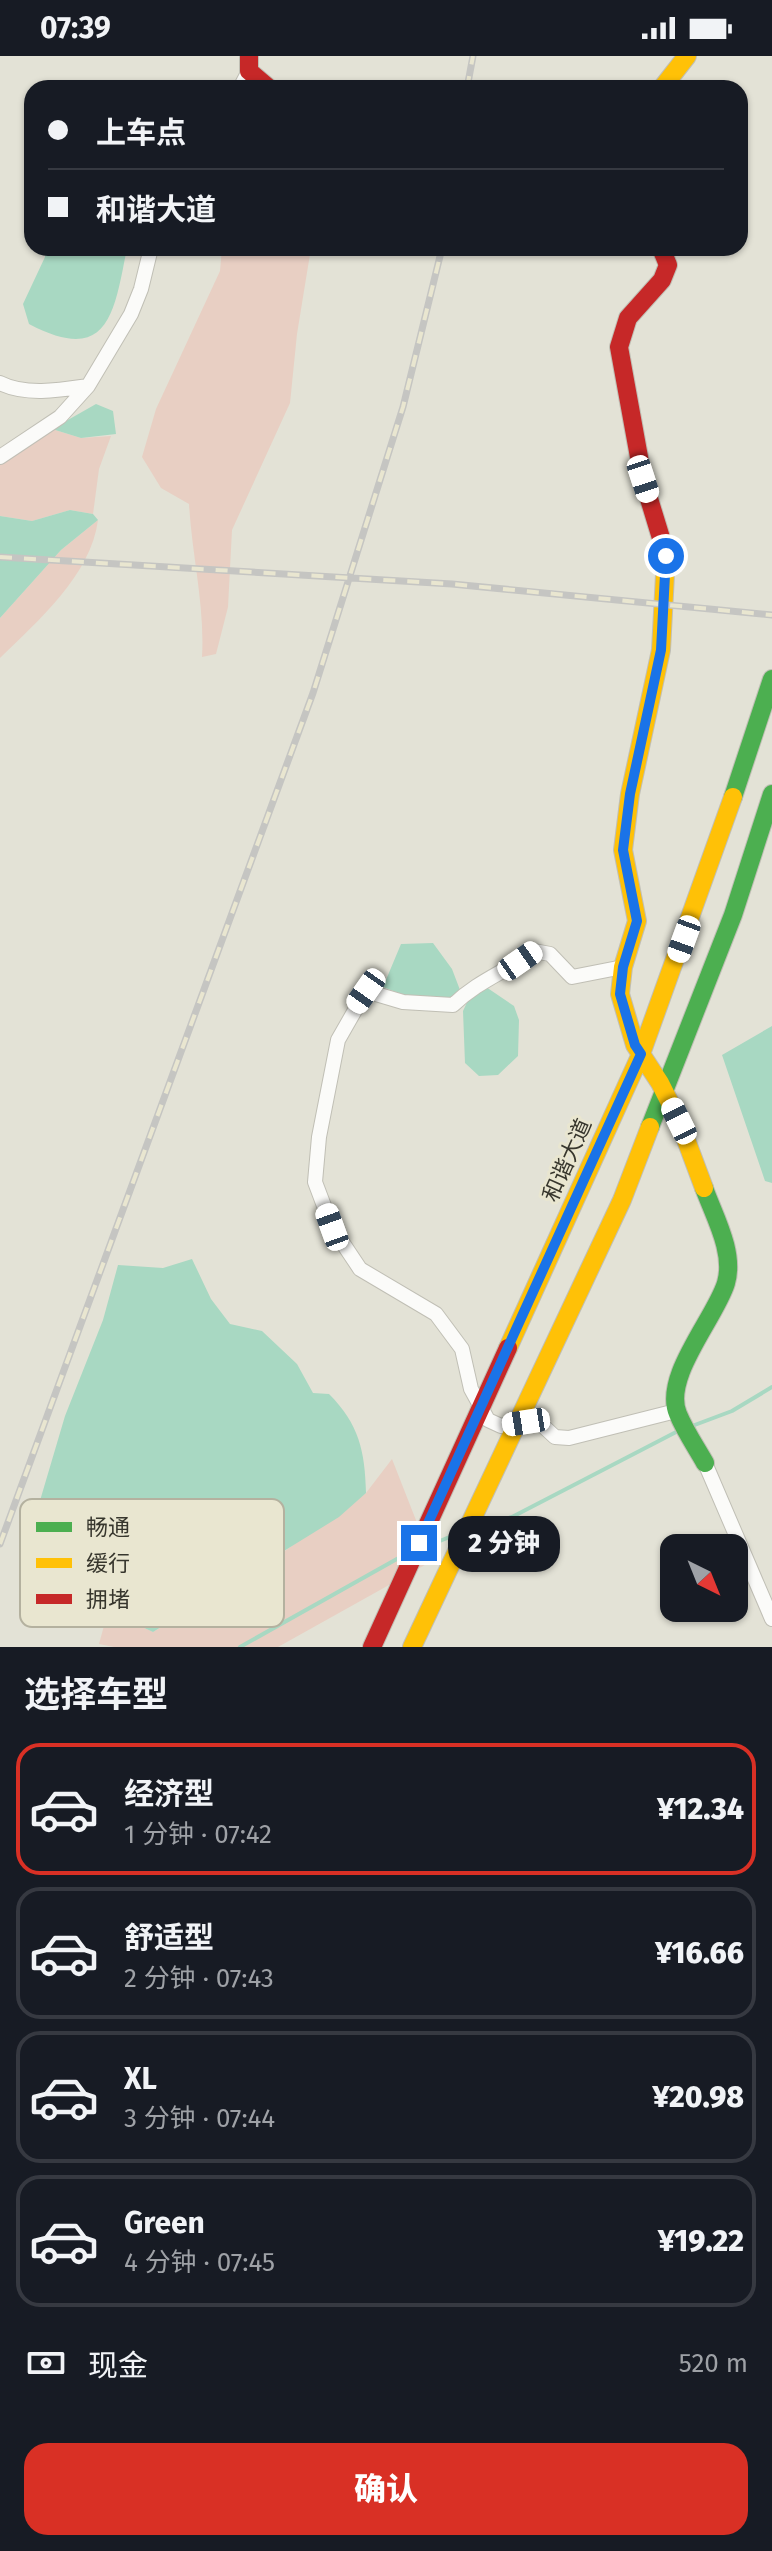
<!DOCTYPE html>
<html lang="zh">
<meta charset="utf-8">
<style>
body{margin:0;font-family:"Fira Sans","Noto Sans SC",sans-serif;background:#20242c;color:#f1f3f6;height:100vh;display:flex;flex-direction:column;font-size:30px;white-space:nowrap}
*{box-sizing:border-box;margin:0}
p{font-size:26px;color:#9ea1a6}
.icon{flex:none;width:44px;height:44px;fill:none;stroke:currentColor;stroke-width:2;stroke-linecap:round;stroke-linejoin:round}
.map{position:relative;height:1591px;overflow:hidden}
.sheet{display:flex;flex-direction:column;background:#171b24;flex:1}
.sheet>*{flex:none}
.banner{position:absolute;left:24px;top:24px;width:724px;height:176px;border-radius:24px;box-shadow:0 2px 6px #0004;display:grid;align-content:center;height:176px;padding:0 24px;background:#171b24}
.needle{width:52px;rotate:137deg}
.tools{position:absolute;left:660px;top:1478px;display:grid;gap:16px}
.tools a{display:grid;place-items:center;width:88px;height:88px;border-radius:16px;background:#171b24;box-shadow:0 2px 6px #0004;font-size:40px}
.end{position:absolute;width:36px;height:36px;margin:-18px;border:10px solid #1a73e8;background:#fff;box-shadow:0 0 0 4px #fff}
.from{border-radius:50%}
.bubble{position:absolute;height:56px;border-radius:24px;background:#171b24;box-shadow:0 2px 6px #0004;font-size:26px;font-weight:800;line-height:56px;text-align:center}
.car{position:absolute;width:24px;height:48px;margin:-24px -12px;border-radius:10px;box-shadow:0 0 6px 2px #0007;background:linear-gradient(#fff 24%,#345 0 40%,#fff 0 76%,#345 0 86%,#fff 0)}
.banner b{display:flex;align-items:center;gap:28px;height:76px;font-size:30px}
.banner b+b{border-top:2px solid #363941}
.banner i{width:20px;height:20px;background:#f1f3f6}
ul{padding:0;list-style:none}
li{display:flex;align-items:center;gap:24px;height:132px;margin:0 16px 12px;padding:0 8px;border:4px solid #363941;border-radius:24px}
li div{flex:1}
li b{display:block;font-size:30px}
li em{font-style:normal;font-weight:800}
li.active{border-color:#d93025}
li>.icon{width:72px;height:72px;stroke-width:1.5}
h2{padding:0 24px;font-size:36px;line-height:96px}
.pay{display:flex;align-items:center;gap:20px;height:88px;padding:0 24px;font-size:30px}
.pay p{margin-inline-start:auto}
.action{display:flex;gap:16px;margin-top:auto;padding:16px 24px}
.action a{flex:1;height:92px;border-radius:24px;background:#d93025;color:#fff;font-size:32px;font-weight:800;line-height:92px;text-align:center}
.status{display:flex;justify-content:space-between;align-items:center;height:56px;padding:0 40px;background:#171b24;direction:ltr}
.status svg{height:22px;fill:currentColor}
.map>svg:first-child{display:block}
.green{fill:#e8cfc3}
.water{fill:#a8d8c2}
.lines{fill:none;stroke-linecap:round;stroke-linejoin:round}
.stream{stroke:#a8d8c2;stroke-width:4}
.street-casing{stroke:#c0bfb5;stroke-width:16}
.fast-casing{stroke:#c0bfb5;stroke-width:20}
.slow-casing{stroke:#c0bfb5;stroke-width:20}
.jam-casing{stroke:#c0bfb5;stroke-width:20}
.street{stroke:#fbfbf9;stroke-width:14}
.fast{stroke:#4caf50;stroke-width:18}
.slow{stroke:#ffc107;stroke-width:18}
.jam{stroke:#c62828;stroke-width:18}
.rail-casing{stroke:#c5c5c2;stroke-width:7}
.rail{stroke:#e9e6d0;stroke-width:4;stroke-dasharray:12;stroke-linecap:butt}
.route{stroke:#1a73e8;stroke-width:10}
.labels{text-anchor:middle;dominant-baseline:central;stroke-width:6;stroke-linejoin:round;paint-order:stroke}
.street-label{font-size:22px;fill:#37362d;stroke:#e9e6d0}
.key{fill:#e9e6d0;stroke:#b4b19f;stroke-width:2}
.key-label{font-size:22px;fill:#37362d}
</style>
<div class="status"><b>07:39</b><svg viewBox="0 0 49 12"><path d="M0 12V9h3v3zM5 12V6h3v6zM10 12V3h3v9zM15 12V0h3v12zM26 1h20v11H26zM47 4h2v5h-2z"/></svg></div>
<div class="map">
<svg width="772" height="1591" viewBox="0 0 772 1591">
<rect width="100%" height="100%" fill="#e3e2d6"/>
<path class="green" d="M222,192H311L297,278L290,347L232,474L228,551L216,598L202,601C205,550 192,500 189,448L161,432L142,401L156,353L220,215Z
M52,373L81,382L111,380L99,413L93,458L70,454L32,465L0,460V406Z
M98,464C91,519 38,565 0,602V562L61,494Z
M392,1403L432,1505L278,1591H114L99,1588L108,1555L153,1576L282,1497L366,1437Z"/>
<path class="water" d="M45,192H127C114,257 109,310 29,268L23,248L45,201Z
M96,348L113,355L116,378L81,382L52,373Z
M70,454L93,458L98,464L61,494L0,562V460L32,465Z
M433,887L452,913L460,934L450,943L406,940L383,931L401,888Z
M486,931L514,950L519,964L518,1000L498,1019L479,1020L465,1007L463,955L470,940Z
M772,970V1127L765,1125L722,999Z
M192,1203L211,1243L230,1268L262,1275L297,1308L313,1337L329,1338C359,1368 365,1395 366,1437L339,1461L153,1576L108,1555L90,1518L70,1497L73,1471L39,1448L65,1360L103,1264L118,1209L163,1212Z"/>
<g class="lines">
<path class="stream" d="M692,1370L732,1355L772,1331
M479,1471L512,1461L680,1374
M430,1489L452,1480
M240,1591L404,1499"/>
<defs>
<path id="street" d="M240,32L249,15
M0,327C25,340 61,334 88,330
M0,401L60,361L88,330L131,258L141,233L151,192
M623,911L572,921L550,898L534,895C506,916 479,924 453,949L403,946L366,935L338,984L319,1081L315,1126L332,1171L360,1213L436,1258L462,1293L471,1333L488,1364L501,1370L526,1366L541,1368L555,1381L569,1382L676,1355
M705,1407L772,1563"/>
<path id="fast" d="M733,741L772,623
M650,1071L733,859L772,738
M704,1132C714,1160 735,1196 726,1227C716,1261 662,1321 678,1358C685,1375 696,1391 705,1407"/>
<path id="slow" d="M662,32L687,0
M661,482L666,500L661,594L630,738L623,794L637,865L623,911L620,938L635,989L660,1027L679,1065L704,1132
M508,1292L641,998L733,741
M412,1591L622,1144L650,1071"/>
<path id="jam" d="M249,0V15L269,32
M661,482L643,423L619,291L628,262L662,224L668,209L661,192
M372,1591L508,1292"/>
</defs>
<use href="#street" class="street-casing"/>
<use href="#fast" class="fast-casing"/>
<use href="#slow" class="slow-casing"/>
<use href="#jam" class="jam-casing"/>
<use href="#street" class="street"/>
<use href="#fast" class="fast"/>
<use href="#slow" class="slow"/>
<use href="#jam" class="jam"/>
<defs>
<path id="rail" d="M467,32L473,0
M0,501L452,528L772,559
M0,1488L313,637L403,351L442,192"/>
</defs>
<use href="#rail" class="rail-casing"/>
<use href="#rail" class="rail"/>
</g>
<g class="lines">
<path class="route" d="M419,1487L641,998L635,989L620,938L623,911L637,865L623,794L630,738L661,594L666,500"/>
</g>
<g class="labels">
<g class="street-label">
<text transform="translate(567 1104) rotate(-66)">和谐大道</text>
</g>
</g>
<rect x="20" y="1443" width="264" height="128" rx="12" class="key"/>
<rect x="36" y="1466" width="36" height="10" fill="#4caf50"/>
<rect x="36" y="1502" width="36" height="10" fill="#ffc107"/>
<rect x="36" y="1538" width="36" height="10" fill="#c62828"/>
<g class="key-label">
<text x="86" y="1479">畅通</text>
<text x="86" y="1515">缓行</text>
<text x="86" y="1551">拥堵</text>
</g>
</svg>
<div class="tools">
<a><svg class="needle" viewBox="-14 -14 28 28"><path d="M0-13l5 13h-10z" fill="#e53935"/><path d="M0 13l5-13h-10z" fill="#9ea1a6"/></svg></a>
</div>
<i class="end from" style="left:666px;top:500px"></i>
<i class="end" style="left:419px;top:1487px"></i>
<div class="bubble" style="left:448px;top:1460px;width:112px">2 分钟</div>
<i class="car" style="left:643px;top:423px;rotate:162deg"></i>
<i class="car" style="left:684px;top:883px;rotate:200deg"></i>
<i class="car" style="left:520px;top:905px;rotate:55deg"></i>
<i class="car" style="left:366px;top:935px;rotate:215deg"></i>
<i class="car" style="left:679px;top:1065px;rotate:334deg"></i>
<i class="car" style="left:332px;top:1171px;rotate:340deg"></i>
<i class="car" style="left:526px;top:1366px;rotate:261deg"></i>
<div class="banner">
<b><i class="from"></i>上车点</b>
<b><i></i>和谐大道</b>
</div>
</div>
<section class="sheet">
<h2>选择车型</h2>
<ul>
<li class="active"><svg class="icon" aria-label="car" viewBox="0 0 24 24"><path d="M5 17H2v-5l4-1 3-4h7l3 4 3 1v5h-3M9 17h6M6 11h13"/><circle cx="7" cy="17" r="2"/><circle cx="17" cy="17" r="2"/></svg><div><b>经济型</b><p>1 分钟 · 07:42</p></div><em>¥12.34</em></li>
<li><svg class="icon" aria-label="car" viewBox="0 0 24 24"><path d="M5 17H2v-5l4-1 3-4h7l3 4 3 1v5h-3M9 17h6M6 11h13"/><circle cx="7" cy="17" r="2"/><circle cx="17" cy="17" r="2"/></svg><div><b>舒适型</b><p>2 分钟 · 07:43</p></div><em>¥16.66</em></li>
<li><svg class="icon" aria-label="car" viewBox="0 0 24 24"><path d="M5 17H2v-5l4-1 3-4h7l3 4 3 1v5h-3M9 17h6M6 11h13"/><circle cx="7" cy="17" r="2"/><circle cx="17" cy="17" r="2"/></svg><div><b>XL</b><p>3 分钟 · 07:44</p></div><em>¥20.98</em></li>
<li><svg class="icon" aria-label="car" viewBox="0 0 24 24"><path d="M5 17H2v-5l4-1 3-4h7l3 4 3 1v5h-3M9 17h6M6 11h13"/><circle cx="7" cy="17" r="2"/><circle cx="17" cy="17" r="2"/></svg><div><b>Green</b><p>4 分钟 · 07:45</p></div><em>¥19.22</em></li>
</ul>
<div class="pay"><svg class="icon" aria-label="cash" viewBox="0 0 24 24"><path d="M3 7h18v10H3z"/><circle cx="12" cy="12" r="2"/></svg>现金<p>520 m</p></div>
<div class="action"><a>确认</a></div>
</section>
